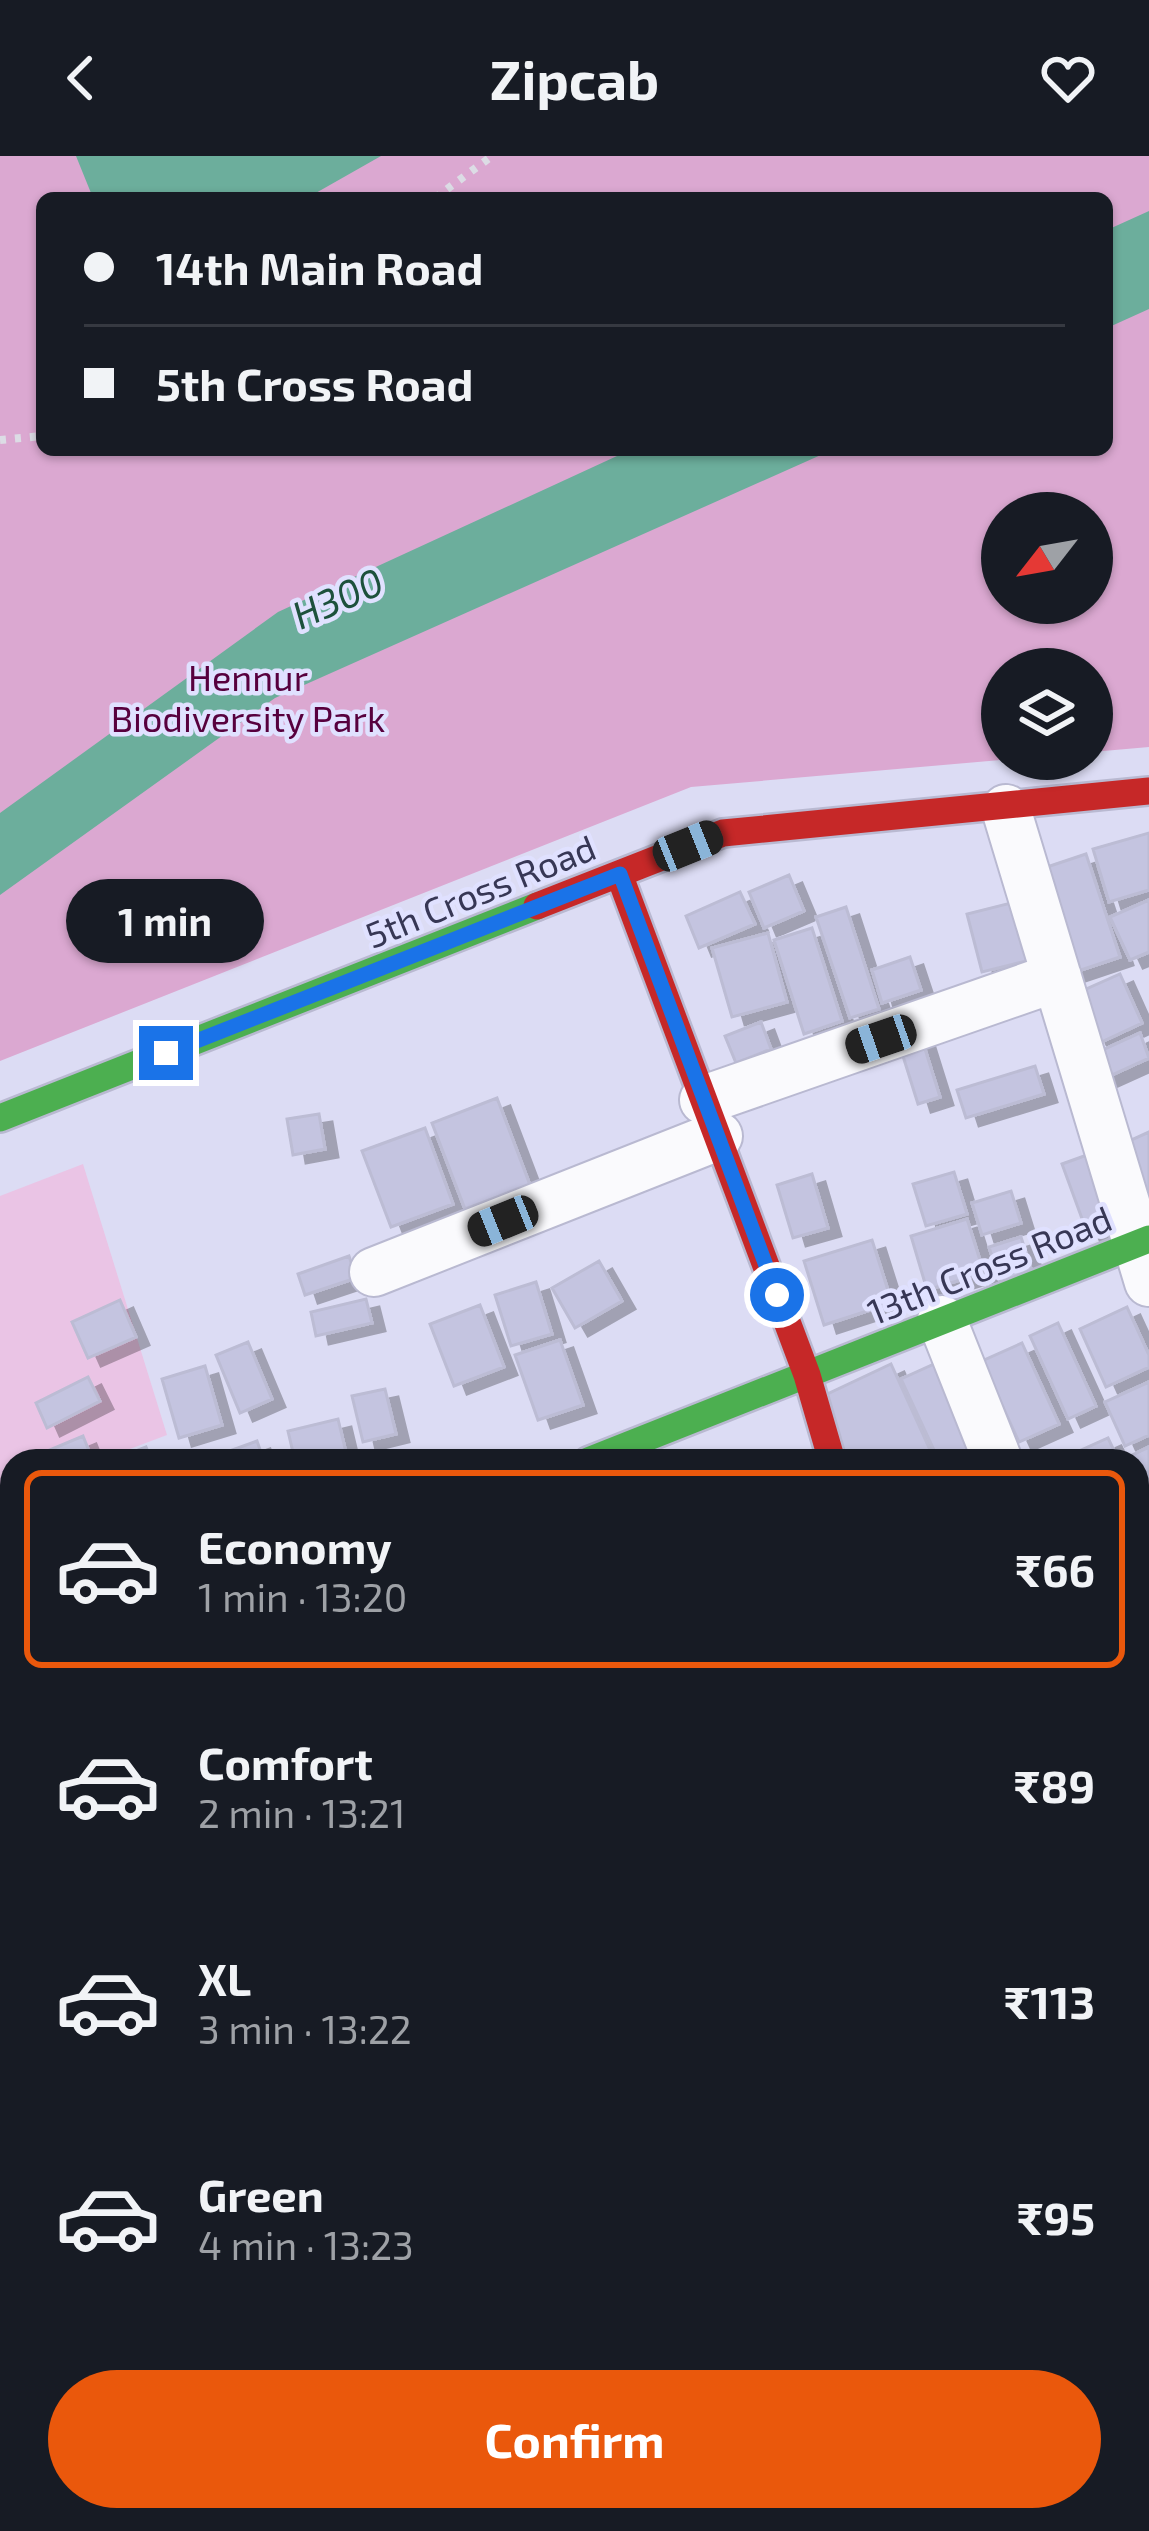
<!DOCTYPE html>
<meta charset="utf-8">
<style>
body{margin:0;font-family:"Exo 2",sans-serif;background:#242831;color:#f1f3f6;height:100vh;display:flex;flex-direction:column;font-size:45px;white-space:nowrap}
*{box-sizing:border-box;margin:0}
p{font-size:39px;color:#9ea1a6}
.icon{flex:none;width:66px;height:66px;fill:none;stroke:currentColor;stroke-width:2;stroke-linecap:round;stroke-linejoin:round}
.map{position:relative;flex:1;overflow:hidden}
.details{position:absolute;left:0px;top:1293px;width:1149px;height:1083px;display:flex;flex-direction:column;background:#171b24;border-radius:36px 36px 0 0;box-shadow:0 3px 9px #0004}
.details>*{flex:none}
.guide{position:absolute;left:36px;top:36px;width:1077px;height:264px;border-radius:18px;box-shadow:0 3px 9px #0004;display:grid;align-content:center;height:264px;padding:0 48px;background:#171b24}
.needle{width:78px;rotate:239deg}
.buttons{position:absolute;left:981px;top:336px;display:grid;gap:24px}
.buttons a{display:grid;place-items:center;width:132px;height:132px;border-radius:50%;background:#171b24;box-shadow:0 3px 9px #0004;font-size:60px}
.end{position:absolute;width:54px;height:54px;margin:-27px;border:15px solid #1a73e8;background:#fff;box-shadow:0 0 0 6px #fff}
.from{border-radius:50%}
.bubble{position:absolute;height:84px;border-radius:42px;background:#171b24;box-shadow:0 3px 9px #0004;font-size:39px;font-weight:700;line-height:84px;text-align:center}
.car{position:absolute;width:36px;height:72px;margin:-36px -18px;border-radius:15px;box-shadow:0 0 9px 3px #0007;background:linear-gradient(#222 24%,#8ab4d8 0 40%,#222 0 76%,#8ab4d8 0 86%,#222 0)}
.guide b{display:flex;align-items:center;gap:42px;height:114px;font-size:45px}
.guide b+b{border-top:3px solid #363941}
.guide i{width:30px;height:30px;background:#f1f3f6}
ul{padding:21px 0 0;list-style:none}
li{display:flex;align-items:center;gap:36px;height:198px;margin:0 24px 18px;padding:0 24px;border:6px solid transparent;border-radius:18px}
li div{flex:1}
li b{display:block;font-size:45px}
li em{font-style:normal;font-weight:700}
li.on{border-color:#ea580c}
li>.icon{width:108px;height:108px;stroke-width:1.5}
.primary-button{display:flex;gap:24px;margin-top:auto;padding:24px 48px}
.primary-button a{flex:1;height:138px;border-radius:72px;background:#ea580c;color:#fff;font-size:48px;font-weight:700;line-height:138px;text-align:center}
header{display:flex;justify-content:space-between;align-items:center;height:156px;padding:0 48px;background:#171b24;font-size:54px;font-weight:700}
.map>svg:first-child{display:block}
.green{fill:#eac4e5}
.forest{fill:#dba8d1;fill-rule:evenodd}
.water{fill:#6cae9c}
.building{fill:#c4c4e0;stroke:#bcbcd4;stroke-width:3;filter:url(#shadow)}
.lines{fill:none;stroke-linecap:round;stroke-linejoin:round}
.lane-casing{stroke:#b9b9d1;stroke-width:28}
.street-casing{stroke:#b9b9d1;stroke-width:52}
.fast-casing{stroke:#b9b9d1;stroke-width:32}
.slow-casing{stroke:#b9b9d1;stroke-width:32}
.jam-casing{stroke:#b9b9d1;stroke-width:32}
.path{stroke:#dcdce5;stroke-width:8;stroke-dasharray:6 9;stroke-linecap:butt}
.lane{stroke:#fafafd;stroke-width:24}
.street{stroke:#fafafd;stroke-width:48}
.fast{stroke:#4caf50;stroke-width:27}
.slow{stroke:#ffc107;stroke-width:27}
.jam{stroke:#c62828;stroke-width:27}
.route{stroke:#1a73e8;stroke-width:15}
.labels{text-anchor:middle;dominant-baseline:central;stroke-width:9;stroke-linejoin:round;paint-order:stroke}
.park-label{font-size:36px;fill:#57003e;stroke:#e0e1ff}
.street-label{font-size:36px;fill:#373755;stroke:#e0e1ff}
.water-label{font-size:39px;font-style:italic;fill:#1d513c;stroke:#e0e1ff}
</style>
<header><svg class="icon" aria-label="back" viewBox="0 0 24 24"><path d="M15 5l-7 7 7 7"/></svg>Zipcab<svg class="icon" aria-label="heart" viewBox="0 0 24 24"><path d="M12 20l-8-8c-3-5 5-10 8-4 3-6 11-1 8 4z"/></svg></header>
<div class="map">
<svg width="1149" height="2375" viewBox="0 0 1149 2375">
<defs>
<filter id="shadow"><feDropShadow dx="13" dy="8" stdDeviation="0" flood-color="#0004"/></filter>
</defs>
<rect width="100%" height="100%" fill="#dcdcf4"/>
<path class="green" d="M83,1008L167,1279L98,1305H12V1393L0,1397V1040Z
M12,1717V1857L0,1822V1721Z"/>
<path class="forest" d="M0,0H1149V591L1092,596V513H1002V603H1012L691,631L0,905ZM42,42H1107V294H42ZM1002,357H1092V447H1002Z"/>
<path class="water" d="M76,0H381L307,42H93Z
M1149,55V153L1107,172V74Z
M630,294H832L275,542L0,739V657L278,456Z"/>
<path class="building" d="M1149,677V734L1109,746L1093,693Z
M1086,698L1120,801L1069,818L1035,715Z
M789,719L804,755L764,772L749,736Z
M740,736L755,768L699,792L686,760Z
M1027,743L1042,801L982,816L967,758Z
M1149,744V796L1130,804L1110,761Z
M846,751L879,853L850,862L816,761Z
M812,772L842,865L804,878L774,784Z
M768,777L787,846L732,861L712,792Z
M910,801L921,834L882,847L872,814Z
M1120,818L1142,867L1097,888L1075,838Z
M761,866L771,893L736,907L725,880Z
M919,874L940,941L918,948L897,881Z
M1140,877L1149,902L1105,922L1094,898Z
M1035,910L1044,938L966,962L957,934Z
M497,942L530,1029L465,1053L432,967Z
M319,958L325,993L293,999L287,963Z
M425,972L453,1048L391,1071L362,995Z
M1149,976V1060L1116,991Z
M1087,999L1113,1070L1088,1079L1062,1008Z
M954,1016L967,1058L926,1070L913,1028Z
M812,1018L828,1072L793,1082L777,1029Z
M1011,1035L1021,1067L982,1079L972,1047Z
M967,1063L984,1117L927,1134L911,1080Z
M1021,1081L1033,1119L1001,1129L989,1091Z
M872,1084L892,1147L824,1169L804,1105Z
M349,1100L356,1122L305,1139L298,1118Z
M599,1105L622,1145L575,1172L552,1132Z
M536,1126L552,1178L511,1190L495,1139Z
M366,1143L372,1167L316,1180L311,1156Z
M120,1144L136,1181L88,1202L72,1166Z
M480,1149L504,1211L454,1230L430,1168Z
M1127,1151L1149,1199V1211L1106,1231L1080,1173Z
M1058,1167L1096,1250L1068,1263L1030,1180Z
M560,1184L583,1249L538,1264L515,1199Z
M248,1186L272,1243L240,1257L216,1199Z
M1022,1187L1059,1268L1019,1286L982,1205Z
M943,1204L990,1305H939L901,1223Z
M891,1208L935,1305H849L819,1242Z
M205,1210L222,1269L179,1282L162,1223Z
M88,1221L100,1245L47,1272L36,1247Z
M1149,1226V1279L1125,1290L1105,1246Z
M385,1233L396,1278L363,1286L352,1240Z
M338,1263L348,1305H295L288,1275Z
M83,1280L93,1305H43L40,1298Z
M1108,1282L1119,1305H1072L1070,1299Z
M257,1285L264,1305H218L216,1300Z
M146,1291L152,1305H110Z
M1149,1291V1339L1142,1342L1137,1305L1124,1303Z
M1137,1355L1147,1378L1137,1383Z
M1145,1394L1149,1445L1137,1450V1397Z
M1149,1452V1477L1137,1482V1457Z
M1149,1483V1535L1137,1541V1489Z
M1149,1552V1600L1144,1602L1137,1588V1558Z
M1149,1607V1636L1138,1613Z
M1137,1690L1149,1716L1137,1726Z
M1149,1808V1837L1138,1813Z
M1137,1831L1149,1855V1870L1137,1876Z
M0,1883L12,1918V1989L0,1993Z
M1149,1884V1921L1137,1927V1890Z
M12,2106V2154L5,2158L0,2112Z
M1137,2285L1149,2309V2321L1137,2327Z
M1144,2332L1149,2358L1132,2367L1137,2364V2336Z
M12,2343V2364H64L42,2375H0V2349Z
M147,2364H220L226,2375H153Z
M530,2364H547L554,2375H511Z
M674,2364L678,2375H631L627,2366Z
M986,2364H1048L1025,2375H991Z
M1084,2364L1093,2375H1061Z"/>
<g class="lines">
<defs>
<path id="lane" d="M0,1547L12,1585"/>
<path id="street" d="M1006,653L1149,1126
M704,944L1057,821
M374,1116L718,980
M942,1164L998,1305
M1137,1649L1149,1679
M0,1698L12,1694
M0,2213L12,2229
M1137,2217L1147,2242
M112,2364L120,2375
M436,2364L441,2375
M567,2364L573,2375
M885,2364L889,2375
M928,2364L946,2375"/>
<path id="fast" d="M0,962L537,750
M588,1305L1149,1083"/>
<path id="slow" d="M819,2375L846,2364"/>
<path id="jam" d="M619,718L807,1219L832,1305
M537,750L723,677L1149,635
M1137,2199L1149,2194"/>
</defs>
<use href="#lane" class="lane-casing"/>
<use href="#street" class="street-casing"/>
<use href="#fast" class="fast-casing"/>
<use href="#slow" class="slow-casing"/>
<use href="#jam" class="jam-casing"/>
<path class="path" d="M435,42L492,0
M0,284L42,280"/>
<use href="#lane" class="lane"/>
<use href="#street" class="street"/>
<use href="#fast" class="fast"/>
<use href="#slow" class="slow"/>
<use href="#jam" class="jam"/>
</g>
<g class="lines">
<path class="route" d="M166,897L620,718L777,1139"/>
</g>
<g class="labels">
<g class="park-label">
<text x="248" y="520">Hennur<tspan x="248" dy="41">Biodiversity Park</tspan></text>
</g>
<g class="street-label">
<text transform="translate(480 734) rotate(-22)">5th Cross Road</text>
<text transform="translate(989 1108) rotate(-22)">13th Cross Road</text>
</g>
<g class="water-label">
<text transform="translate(337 441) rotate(-24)">H300</text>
</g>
</g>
</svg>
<div class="buttons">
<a><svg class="needle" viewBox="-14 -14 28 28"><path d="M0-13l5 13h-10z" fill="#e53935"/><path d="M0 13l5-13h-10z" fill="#9ea1a6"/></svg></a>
<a><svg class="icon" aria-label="layers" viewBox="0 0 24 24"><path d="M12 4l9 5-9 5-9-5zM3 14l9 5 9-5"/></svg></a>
</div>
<i class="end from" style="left:777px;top:1139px"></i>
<i class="end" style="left:166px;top:897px"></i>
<div class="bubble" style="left:66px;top:723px;width:198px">1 min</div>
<i class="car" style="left:688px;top:690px;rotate:68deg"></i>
<i class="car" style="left:881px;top:883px;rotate:251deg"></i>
<i class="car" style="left:503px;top:1065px;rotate:248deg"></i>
<div class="guide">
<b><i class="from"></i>14th Main Road</b>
<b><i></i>5th Cross Road</b>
</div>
<section class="details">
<ul>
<li class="on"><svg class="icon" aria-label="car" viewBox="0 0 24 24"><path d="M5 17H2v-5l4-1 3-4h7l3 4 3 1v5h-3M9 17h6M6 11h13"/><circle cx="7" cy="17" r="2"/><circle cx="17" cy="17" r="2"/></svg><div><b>Economy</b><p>1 min · 13:20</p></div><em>₹66</em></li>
<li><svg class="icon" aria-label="car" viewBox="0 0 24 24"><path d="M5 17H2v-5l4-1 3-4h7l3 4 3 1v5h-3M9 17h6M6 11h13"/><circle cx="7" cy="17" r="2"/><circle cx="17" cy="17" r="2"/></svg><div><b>Comfort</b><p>2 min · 13:21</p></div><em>₹89</em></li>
<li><svg class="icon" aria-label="car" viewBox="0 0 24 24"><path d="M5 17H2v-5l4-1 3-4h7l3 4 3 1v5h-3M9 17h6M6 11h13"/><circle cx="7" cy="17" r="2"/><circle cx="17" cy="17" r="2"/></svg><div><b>XL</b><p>3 min · 13:22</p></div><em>₹113</em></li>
<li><svg class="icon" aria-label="car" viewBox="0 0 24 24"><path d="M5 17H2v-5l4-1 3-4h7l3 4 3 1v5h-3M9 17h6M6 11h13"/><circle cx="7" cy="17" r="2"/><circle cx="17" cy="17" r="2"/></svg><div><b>Green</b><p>4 min · 13:23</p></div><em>₹95</em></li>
</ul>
<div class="primary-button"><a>Confirm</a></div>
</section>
</div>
